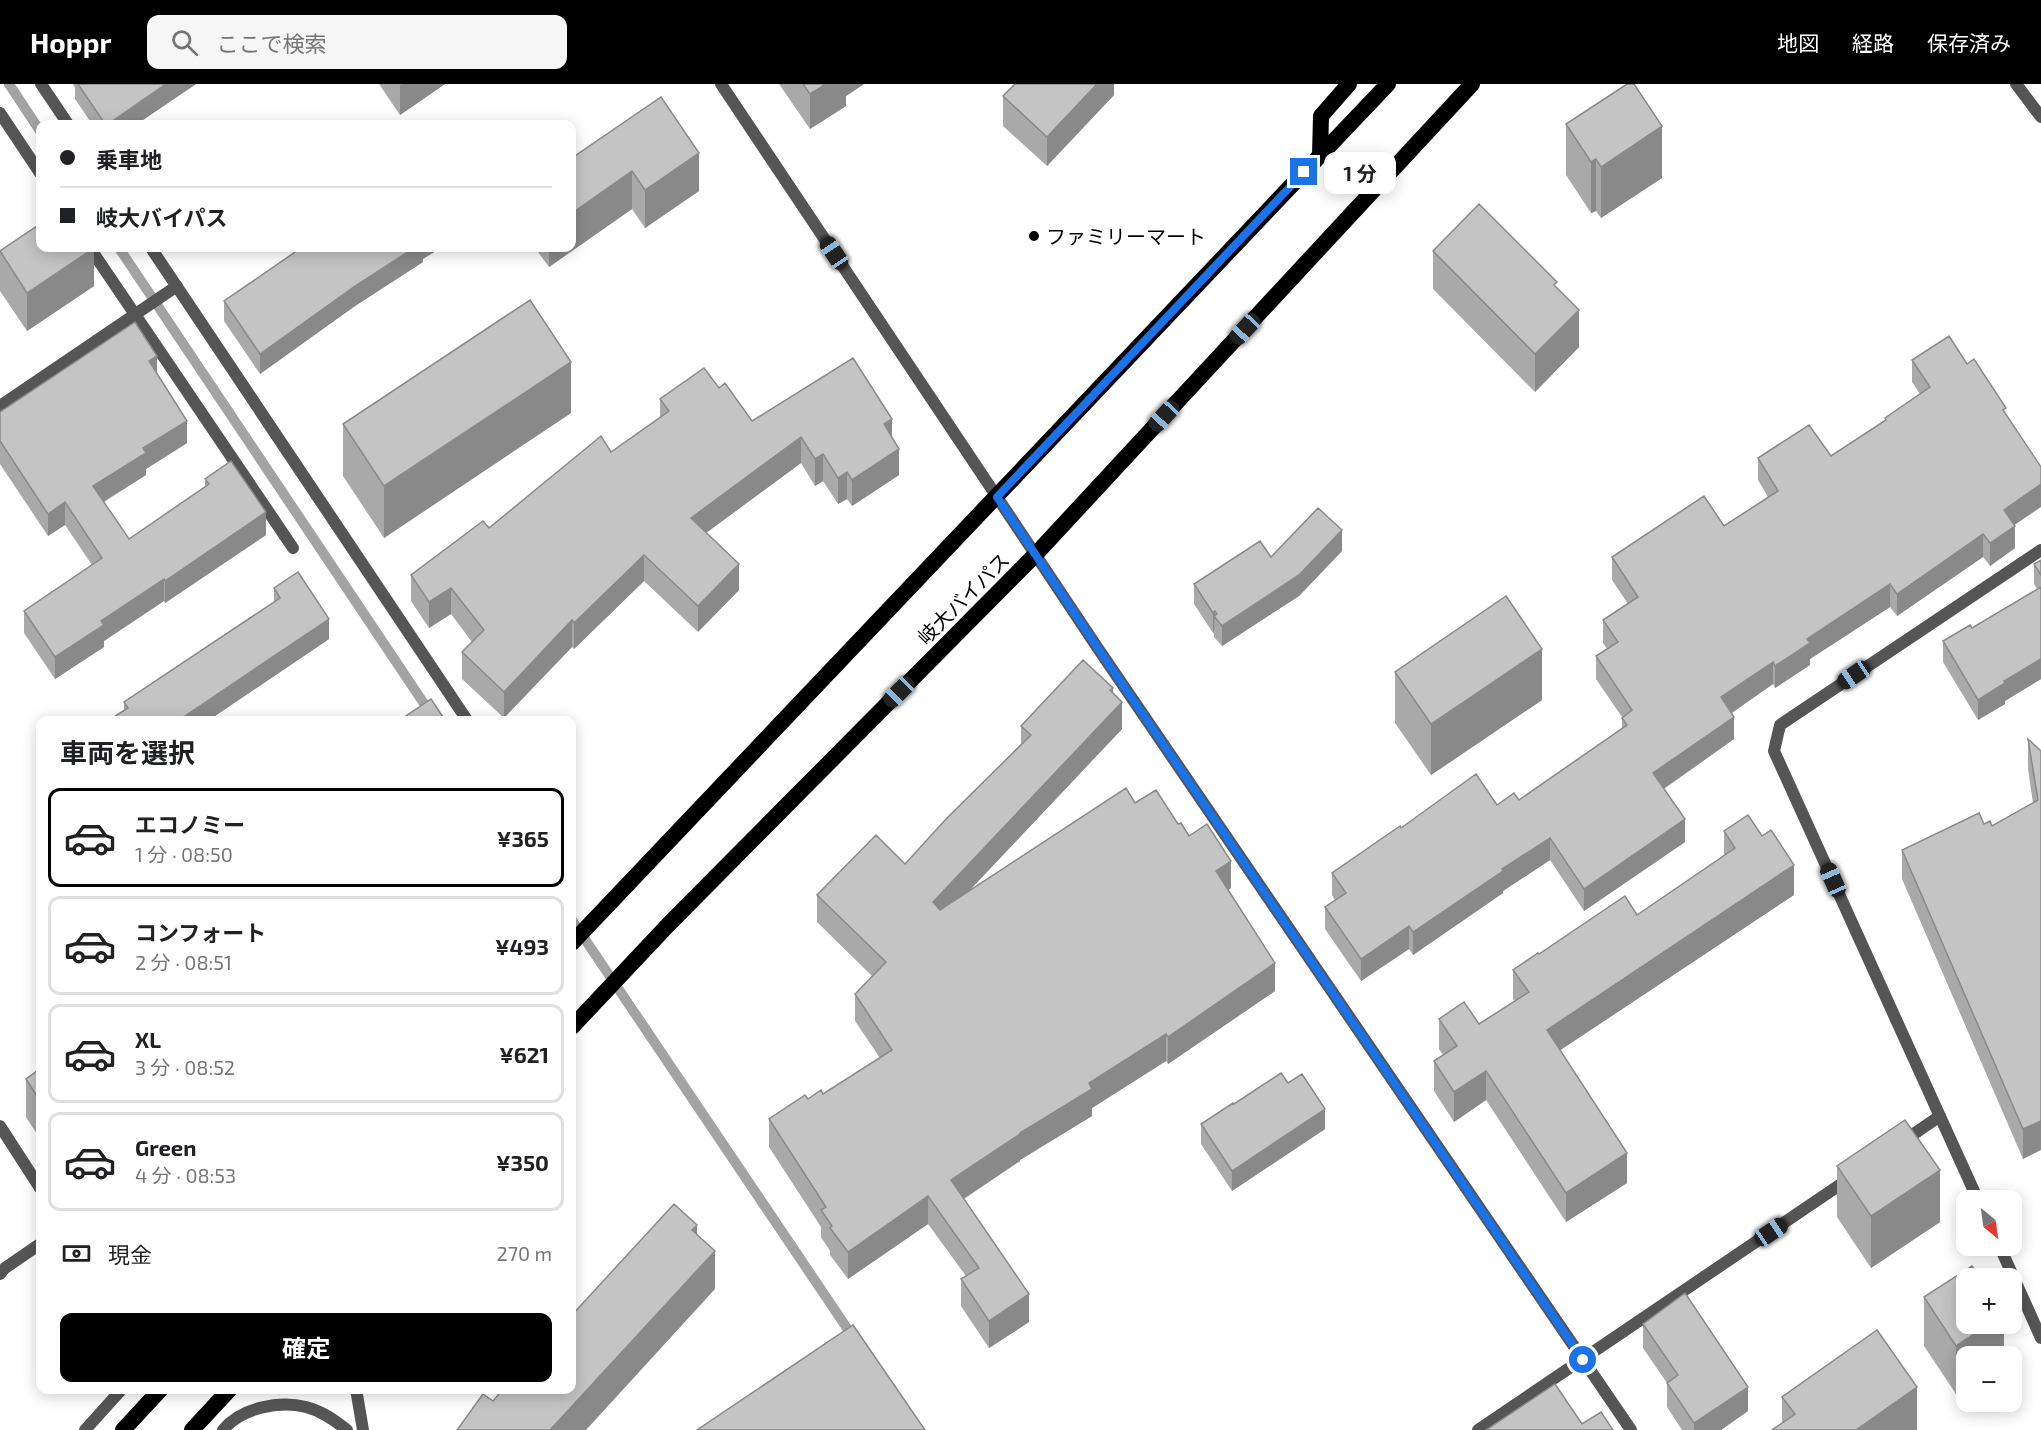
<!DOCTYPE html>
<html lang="ja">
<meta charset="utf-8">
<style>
body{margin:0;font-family:"Exo 2","Noto Sans JP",sans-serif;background:#f6f6f6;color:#202124;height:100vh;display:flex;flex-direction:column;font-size:22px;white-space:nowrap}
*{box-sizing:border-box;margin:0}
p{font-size:20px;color:#757577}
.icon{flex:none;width:33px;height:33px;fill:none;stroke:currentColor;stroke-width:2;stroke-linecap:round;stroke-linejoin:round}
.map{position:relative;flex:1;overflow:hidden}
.drawer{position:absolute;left:36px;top:632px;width:540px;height:678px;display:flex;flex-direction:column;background:#fff;border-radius:12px;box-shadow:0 3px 15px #0003}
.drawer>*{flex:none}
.hud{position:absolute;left:36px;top:36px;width:540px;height:132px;border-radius:12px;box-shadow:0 3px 15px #0003;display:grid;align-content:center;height:132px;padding:0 24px;background:#fff}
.needle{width:39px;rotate:151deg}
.tools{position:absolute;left:1956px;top:1106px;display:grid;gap:12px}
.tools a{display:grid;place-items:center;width:66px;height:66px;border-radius:12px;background:#fff;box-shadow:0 3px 15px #0003;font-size:30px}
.end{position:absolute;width:27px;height:27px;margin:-14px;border:8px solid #1a73e8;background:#fff;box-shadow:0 0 0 3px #fff}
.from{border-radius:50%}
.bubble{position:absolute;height:42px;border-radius:12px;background:#fff;box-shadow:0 3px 15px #0003;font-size:20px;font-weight:700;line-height:42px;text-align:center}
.car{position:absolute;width:18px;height:36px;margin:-18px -9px;border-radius:8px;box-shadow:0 0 4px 2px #0007;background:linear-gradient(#222 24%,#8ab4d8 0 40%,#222 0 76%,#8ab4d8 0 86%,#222 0)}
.hud b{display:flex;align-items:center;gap:21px;height:57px;font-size:22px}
.hud b+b{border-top:2px solid #e0e0e0}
.hud i{width:15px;height:15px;background:#202124}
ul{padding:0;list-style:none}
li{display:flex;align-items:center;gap:18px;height:99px;margin:0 12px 9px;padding:0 12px;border:3px solid #e0e0e0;border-radius:12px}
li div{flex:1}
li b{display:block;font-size:22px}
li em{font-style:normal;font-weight:700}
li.selected{border-color:#000}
li>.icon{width:54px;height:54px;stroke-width:1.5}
h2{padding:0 24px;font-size:27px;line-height:72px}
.pay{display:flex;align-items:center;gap:15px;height:66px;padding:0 24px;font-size:22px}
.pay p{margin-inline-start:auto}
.primary-button{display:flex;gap:12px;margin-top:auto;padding:12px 24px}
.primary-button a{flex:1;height:69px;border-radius:12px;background:#000;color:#fff;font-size:24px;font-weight:700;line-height:69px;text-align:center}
header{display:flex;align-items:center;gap:36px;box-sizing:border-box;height:84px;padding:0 30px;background:#000;color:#fff}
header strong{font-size:28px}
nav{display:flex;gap:33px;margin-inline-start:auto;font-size:21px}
.search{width:420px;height:54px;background:#f6f6f6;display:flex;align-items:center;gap:15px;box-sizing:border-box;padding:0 21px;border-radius:12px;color:#757577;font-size:22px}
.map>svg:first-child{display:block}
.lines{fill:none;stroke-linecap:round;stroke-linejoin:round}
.stream{stroke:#a3a3a3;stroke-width:10}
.minor{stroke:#555;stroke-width:12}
.tertiary{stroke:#555;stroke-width:12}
.trunk{stroke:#000;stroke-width:16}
.wall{fill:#a9a9a9}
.shaded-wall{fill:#898989}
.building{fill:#c4c4c4;stroke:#898989;stroke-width:1.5}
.route{stroke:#1a73e8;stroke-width:8}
.poi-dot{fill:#000;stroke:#fff;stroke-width:2}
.labels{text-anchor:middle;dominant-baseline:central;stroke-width:4.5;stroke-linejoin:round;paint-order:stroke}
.poi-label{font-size:20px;fill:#000;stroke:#fff;text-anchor:start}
.street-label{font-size:20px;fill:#000;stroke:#fff}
</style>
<header>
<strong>Hoppr</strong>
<div class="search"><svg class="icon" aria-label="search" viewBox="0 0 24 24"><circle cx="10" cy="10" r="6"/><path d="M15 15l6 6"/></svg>ここで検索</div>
<nav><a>地図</a><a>経路</a><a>保存済み</a></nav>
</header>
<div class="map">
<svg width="2041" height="1346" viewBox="0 0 2041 1346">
<rect width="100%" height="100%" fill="#fff"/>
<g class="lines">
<path class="stream" d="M9,0L40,47
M119,164L435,636
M572,836L855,1256"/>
<path class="minor" d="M41,0L68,40
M2016,0L2041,33
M0,29L40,89
M90,164L293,464
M151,164L467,636
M0,322L177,202
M997,413L1097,563L1631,1346
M0,1042L40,1104
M1902,1058L1940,1032
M1978,1116L1774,667L1780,641L2041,466
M1999,1161L2041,1254
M356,1305L363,1346
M85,1346L122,1305
M223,1346C241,1324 279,1316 306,1323C322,1327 334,1336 347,1346
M1478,1346L1850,1094"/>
<path class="tertiary" d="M721,0L997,413
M0,1190L5,1184L40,1160"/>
<path class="trunk" d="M1320,71L1321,32L1349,0
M572,859L1388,0
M572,943L668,841L1035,471L1472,0
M123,1346L161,1305
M192,1346L230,1305"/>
</g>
<path class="wall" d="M73,0H196L137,40H92L75,15V4Z
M379,0H445L400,31Z
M779,0H864L846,12V22L810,45Z
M1114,0V11L1047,82L1003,42V12Z
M661,13L699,107L645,144L632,125L549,183L535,164H572Z
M1566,40L1662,94L1601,134L1596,127L1591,129L1566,91Z
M0,167L94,202L27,247L0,207Z
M1433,167L1557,204L1579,263L1535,308L1433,205Z
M423,175V178L355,222L260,290L224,237V217Z
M1912,276L1967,280L2006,331L2014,441L2015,464L1990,482L1983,473L1897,532L1890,523L1810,575V581L1775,604L1773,600L1732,629L1734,655L1664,705L1685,758L1584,827L1550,776L1503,807V809L1413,871L1409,865L1361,897L1325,845V823L1335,816L1332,811V789L1401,744L1519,716L1622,644V633L1596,595V572L1607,565L1603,559V536L1628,520L1612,496V473L1724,442L1768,413L1758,396V374L1831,372L1885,337V334L1920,310L1912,298Z
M157,290L187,359L146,385V391L104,418L129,455L205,403V395L266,451L165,519L164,517L104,557V563L55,595L24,549V527L92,481L65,441L48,452L0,380V328Z
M719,304L752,337L892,353L899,391L852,422L847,415L838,420L823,397L815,402L801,379L706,449L739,506L698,548L644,497L574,565L572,563L504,634L462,595V568L472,558L451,530L429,544L411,517V491L489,444L611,368L660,333V315Z
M571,329L384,454L343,392V340Z
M1342,467L1299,512L1222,562L1214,553V548L1213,549L1194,520V500L1271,473Z
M2041,476V595L2005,617V620L1978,636L1943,578V557L1972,544L2037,505L2034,500V480Z
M274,504L329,555L209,636H109L124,626V618L274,518Z
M1395,588L1542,616L1431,691L1395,639Z
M1113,609L1122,645L971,805L1135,719L1178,740L1189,752L1231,804L1228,806L1275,907L1168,980L1166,977L1092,1024V1032L1020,1076V1077L964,1115L1029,1238L989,1264L961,1222V1195L966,1192L928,1140L848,1195L830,1171V1167L821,1153V1143L769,1063V1035L808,1015L823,1010L880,974L855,937V910L872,892L817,838V811L905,780L1021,660V642Z
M2028,655L2041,667L2023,1075L1902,795V766L1984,740L1992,742L2033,719L2028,685Z
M1724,747L1794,811L1560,966L1627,1099L1566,1138L1486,1016L1454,1038L1434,1007V977L1443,971L1439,965V935L1479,940L1515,917L1513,915V886L1539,870L1637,831L1724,772Z
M40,985V1055L26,1033V995Z
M1288,999L1325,1045L1232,1107L1201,1060V1040L1234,1020Z
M1837,1082L1940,1138L1871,1184L1837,1133Z
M1924,1213L2004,1239V1272L1956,1310L1924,1262Z
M1643,1240L1748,1327L1721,1346H1682L1667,1323V1299L1643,1264Z
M1782,1313L1917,1346L1782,1339Z"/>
<path class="shaded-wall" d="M166,0H196L137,40H108Z
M402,0H445L400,31V1Z
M826,0H864L846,12V22L810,45V10Z
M1097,0H1114V11L1047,82V53Z
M1662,42V94L1601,134V83Z
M699,69V107L645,144V106Z
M1596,75V127L1591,129V78Z
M632,87V125L549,183V164H572V129Z
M94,164V202L27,247V209Z
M414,164H441L423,175V178L355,222L260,290V270L355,202Z
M1579,226V263L1535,308V270Z
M157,272V294L149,277Z
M571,278V329L384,454V402Z
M892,335V361L884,340Z
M187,337V359L146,385V391L93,424V402L143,364Z
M801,353V379L691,460V434Z
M899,365V391L852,422V396Z
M823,370V397L815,402V375Z
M847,388V415L838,420V394Z
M2041,400V423L2004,448V426Z
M65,418V441L48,452V430Z
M266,428V451L165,519V497Z
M2015,442V464L1990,482V459Z
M1342,446V467L1299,512L1222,562V542Z
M1983,450V473L1897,532V510Z
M644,471V497L574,565V539Z
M739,480V506L698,548V522Z
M164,495V517L104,557V563L55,595V573L101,537Z
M1890,500V523L1810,575V581L1775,604V582L1807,555Z
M451,504V530L429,544V518Z
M1215,527L1214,548L1213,549V529Z
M329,535V555L209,636H179Z
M572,536V563L504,634V608Z
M1542,565V616L1431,691V640Z
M2041,575V595L2005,617V620L1978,636V616L2004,597Z
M1773,578V600L1721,636V613Z
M1113,604V628L1122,618V645L933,845V818Z
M1734,633V655L1653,712V689Z
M1685,735V758L1584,827V805Z
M1550,754V776L1503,807V809L1413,871V848L1502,785Z
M1231,777V804L1216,814V787Z
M1794,781V811L1547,975V946Z
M1409,842V865L1361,897V875Z
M1275,879V907L1168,980V953Z
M1166,950V977L1092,1024V1032L1020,1076V1077L951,1123V1096L1089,999Z
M1486,987V1016L1454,1038V1008Z
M1325,1025V1045L1232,1107V1087Z
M2041,1037V1066L2023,1075V1045Z
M1627,1069V1099L1566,1138V1109Z
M1940,1086V1138L1871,1184V1132Z
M928,1112V1140L848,1195V1168Z
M697,1141V1179L692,1146Z
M715,1167V1205L586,1346H550Z
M1029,1210V1238L989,1264V1237Z
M1991,1239H2004V1272H1966V1303L1956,1310V1262Z
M1748,1303V1327L1721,1346H1694V1339Z
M1917,1303V1346H1856Z"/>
<path class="building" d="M78,0H166L108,40H105Z
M803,0H826L810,10Z
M1015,0H1097L1047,53L1003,12Z
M1627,0H1634L1662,42L1601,83L1596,75L1591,78L1566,40Z
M661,13L699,69L645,106L632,87L572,129V74Z
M1479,120L1557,198L1554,201L1579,226L1535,270L1433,167Z
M40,140V164H94L27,209L0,167Z
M301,164H414L355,202L260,270L224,217Z
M530,216L571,278L384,402L343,340Z
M135,238L157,272L149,277L187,337L143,364L146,369L93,402L129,455L209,400L205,395L231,377L266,428L165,497L164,495L101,537L104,541L55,573L24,527L102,474L65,418L48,430L0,357V328Z
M1949,252L1967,280L1974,275L2006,324L2003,326L2041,383V400L2004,426L2015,442L1990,459L1983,450L1897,510L1890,500L1807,555L1810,559L1775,582L1773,578L1721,613L1734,633L1653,689L1685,735L1584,805L1550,754L1502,785L1503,787L1413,848L1409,842L1361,875L1325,823L1346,809L1332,789L1400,742L1401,744L1476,690L1497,721L1514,709L1519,716L1627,641L1622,634L1632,626L1596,572L1618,558L1603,536L1638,513L1612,473L1704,412L1724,442L1778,407L1758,374L1809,341L1831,372L1886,336L1885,334L1930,303L1912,276Z
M853,274L892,335L884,340L899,365L852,396L847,388L838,394L823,370L815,375L801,353L691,434L739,480L698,522L644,471L574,539L572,536L504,608L462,568L484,546L451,504L429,518L411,491L483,437L489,444L601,352L611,368L669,327L660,315L704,284L719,304L725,299L752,337Z
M1318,424L1342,446L1299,491L1222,542L1214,532L1217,530L1215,527L1213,529L1194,500L1260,457L1271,473Z
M2041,476V491L2034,480Z
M298,488L329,535L179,636H109L128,624L124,618L280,514L274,504Z
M2041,503V575L2004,597L2005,599L1978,616L1943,557L1970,541L1972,544Z
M1506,512L1542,565L1431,640L1395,588Z
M1083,576L1113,604L1110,606L1122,618L933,818L940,826L1126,704L1135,719L1156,706L1178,740L1181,739L1189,752L1207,740L1231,777L1216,787L1275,879L1168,953L1166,950L1089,999L1092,1005L1020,1049V1050L951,1096L1029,1210L989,1237L961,1195L979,1184L928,1112L848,1168L830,1144L832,1142L821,1126L826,1123L769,1035L805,1011L808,1015L821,1006L823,1010L892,966L855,910L886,878L817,811L876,751L905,780L947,734L1031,651L1021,642Z
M431,615L445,636H400Z
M2028,655L2041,667V1037L2023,1045L1902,766L1979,729L1984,740L1990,737L1992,742L2038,716Z
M1748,731L1762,752L1771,746L1794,781L1547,946L1627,1069L1566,1109L1486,987L1454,1008L1434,977L1457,962L1439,935L1464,918L1479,940L1529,908L1513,886L1538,869L1539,870L1625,812L1637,831L1735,764L1724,747Z
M40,985V1017L26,995Z
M1281,989L1288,999L1302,990L1325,1025L1232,1087L1201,1040L1233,1019L1234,1020Z
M1905,1036L1940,1086L1871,1132L1837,1082Z
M674,1120L697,1141L692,1146L715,1167L550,1346H457L483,1310L493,1317L503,1305H572V1231Z
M1972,1182L1980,1194H1966V1239H1991L1956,1262L1924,1213Z
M1685,1209L1748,1303L1694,1339L1667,1299L1678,1291L1643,1240Z
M853,1241L925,1346H697Z
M1877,1246L1917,1303L1856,1346H1772L1795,1330L1782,1313Z
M1555,1300L1582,1340L1601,1328L1613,1346H1486Z"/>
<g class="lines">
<path class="route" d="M1304,88L997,413L1097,563L1583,1276"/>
</g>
<circle class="poi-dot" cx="1034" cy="152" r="6"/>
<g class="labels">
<g class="poi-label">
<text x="1046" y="152">ファミリーマート</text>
</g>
<g class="street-label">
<text transform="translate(963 514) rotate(-45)">岐大バイパス</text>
</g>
</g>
</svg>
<div class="tools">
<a><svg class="needle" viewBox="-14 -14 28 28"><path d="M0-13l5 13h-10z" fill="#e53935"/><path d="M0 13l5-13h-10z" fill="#757577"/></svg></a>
<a>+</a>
<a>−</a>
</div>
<i class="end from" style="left:1583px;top:1276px"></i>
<i class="end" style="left:1304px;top:88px"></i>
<div class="bubble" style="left:1324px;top:68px;width:72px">1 分</div>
<i class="car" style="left:834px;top:169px;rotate:326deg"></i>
<i class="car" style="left:1245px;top:245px;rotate:223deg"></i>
<i class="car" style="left:1164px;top:332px;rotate:223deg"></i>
<i class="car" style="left:1854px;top:591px;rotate:236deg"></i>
<i class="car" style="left:899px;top:608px;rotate:225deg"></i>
<i class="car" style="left:1833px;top:796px;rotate:336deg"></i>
<i class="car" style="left:1771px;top:1148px;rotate:56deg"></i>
<div class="hud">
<b><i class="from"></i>乗車地</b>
<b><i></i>岐大バイパス</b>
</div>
<section class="drawer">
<h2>車両を選択</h2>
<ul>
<li class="selected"><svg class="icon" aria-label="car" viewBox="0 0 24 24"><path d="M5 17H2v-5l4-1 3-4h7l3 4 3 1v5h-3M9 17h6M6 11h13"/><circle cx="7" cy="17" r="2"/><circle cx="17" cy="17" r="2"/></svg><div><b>エコノミー</b><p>1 分 · 08:50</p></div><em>¥365</em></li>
<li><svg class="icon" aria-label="car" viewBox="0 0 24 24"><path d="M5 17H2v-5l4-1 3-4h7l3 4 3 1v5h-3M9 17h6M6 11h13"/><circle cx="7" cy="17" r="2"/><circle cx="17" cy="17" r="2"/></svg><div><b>コンフォート</b><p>2 分 · 08:51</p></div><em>¥493</em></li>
<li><svg class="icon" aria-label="car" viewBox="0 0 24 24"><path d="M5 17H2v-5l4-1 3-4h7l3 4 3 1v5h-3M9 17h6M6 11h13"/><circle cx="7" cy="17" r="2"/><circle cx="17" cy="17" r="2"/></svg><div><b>XL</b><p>3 分 · 08:52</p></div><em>¥621</em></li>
<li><svg class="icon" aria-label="car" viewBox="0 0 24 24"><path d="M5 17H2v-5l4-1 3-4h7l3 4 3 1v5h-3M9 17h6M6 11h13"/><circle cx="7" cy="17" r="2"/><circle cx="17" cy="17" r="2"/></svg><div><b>Green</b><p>4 分 · 08:53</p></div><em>¥350</em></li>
</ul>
<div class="pay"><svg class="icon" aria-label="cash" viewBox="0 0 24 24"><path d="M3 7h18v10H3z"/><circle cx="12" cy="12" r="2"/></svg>現金<p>270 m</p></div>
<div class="primary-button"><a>確定</a></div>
</section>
</div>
